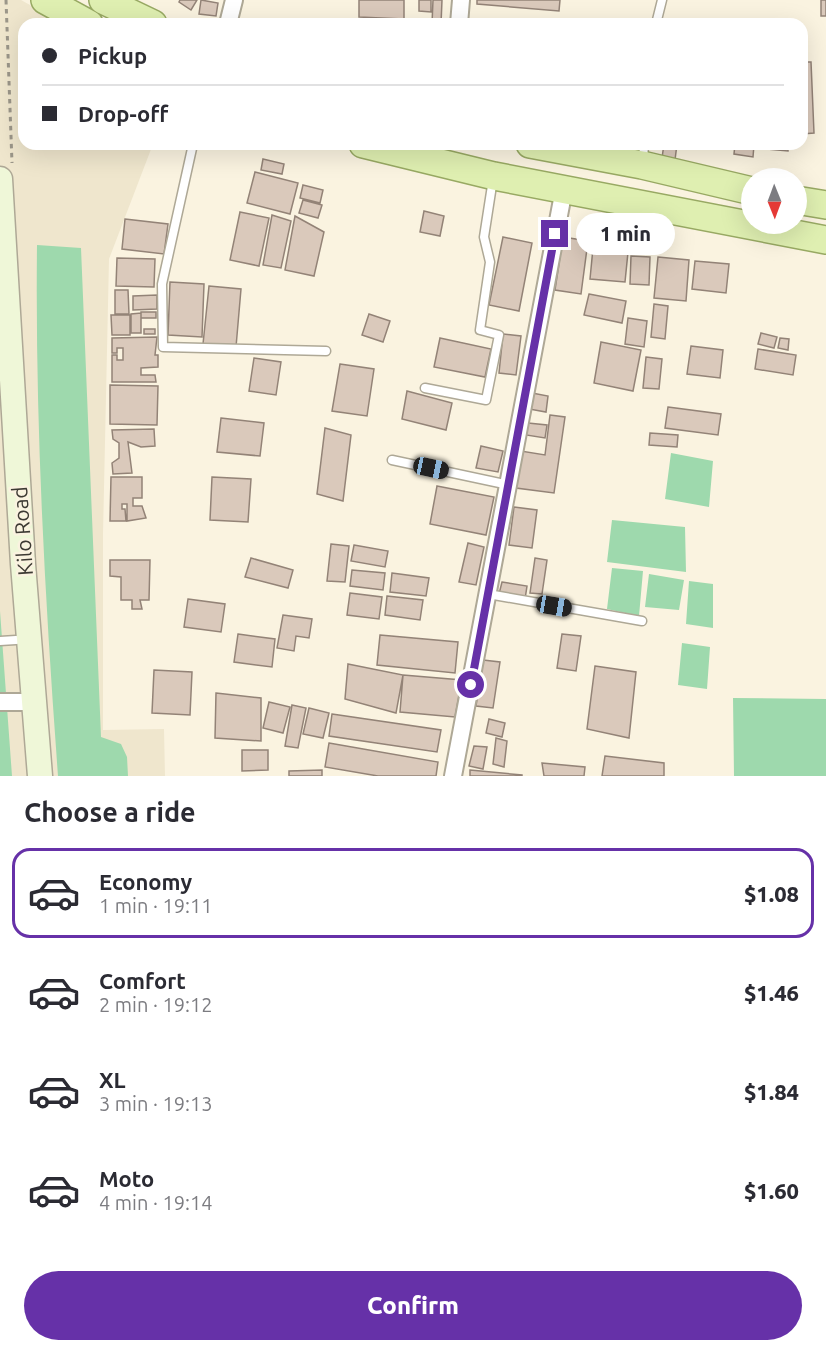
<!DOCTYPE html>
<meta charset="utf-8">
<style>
body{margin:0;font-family:Ubuntu,sans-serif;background:#f7f7f7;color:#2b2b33;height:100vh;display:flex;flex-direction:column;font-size:22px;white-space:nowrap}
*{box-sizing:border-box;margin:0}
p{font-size:20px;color:#7c7c81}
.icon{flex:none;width:33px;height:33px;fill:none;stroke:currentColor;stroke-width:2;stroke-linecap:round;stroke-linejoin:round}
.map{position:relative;height:776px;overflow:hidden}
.details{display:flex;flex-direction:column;background:#fff;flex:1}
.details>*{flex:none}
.hud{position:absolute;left:18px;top:18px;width:790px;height:132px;border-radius:18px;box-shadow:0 6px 24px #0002;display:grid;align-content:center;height:132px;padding:0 24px;background:#fff}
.needle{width:39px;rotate:179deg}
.controls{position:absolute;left:741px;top:168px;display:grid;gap:12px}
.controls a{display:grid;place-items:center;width:66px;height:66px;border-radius:50%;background:#fff;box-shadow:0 6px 24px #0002;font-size:30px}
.end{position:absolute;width:27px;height:27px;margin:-14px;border:8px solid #6631a8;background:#fff;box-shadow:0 0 0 3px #fff}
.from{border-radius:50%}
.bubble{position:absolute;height:42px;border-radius:21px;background:#fff;box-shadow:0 6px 24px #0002;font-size:20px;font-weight:800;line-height:42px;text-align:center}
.car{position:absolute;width:18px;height:36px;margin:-18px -9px;border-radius:8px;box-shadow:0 0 4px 2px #0007;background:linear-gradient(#222 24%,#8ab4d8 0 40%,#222 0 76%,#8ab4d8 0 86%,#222 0)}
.hud b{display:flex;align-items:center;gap:21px;height:57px;font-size:22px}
.hud b+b{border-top:2px solid #e1e1e2}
.hud i{width:15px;height:15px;background:#2b2b33}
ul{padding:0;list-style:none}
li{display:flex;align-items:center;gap:18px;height:90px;margin:0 12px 9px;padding:0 12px;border:3px solid transparent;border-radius:18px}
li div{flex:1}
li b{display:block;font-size:22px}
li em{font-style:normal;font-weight:800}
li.current{border-color:#6631a8}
li>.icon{width:54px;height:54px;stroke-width:1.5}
h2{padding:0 24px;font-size:27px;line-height:72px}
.action{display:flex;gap:12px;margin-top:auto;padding:12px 24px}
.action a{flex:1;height:69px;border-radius:36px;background:#6631a8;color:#fff;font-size:24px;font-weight:800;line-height:69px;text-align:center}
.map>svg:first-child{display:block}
.built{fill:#efe6cd}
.water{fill:#9ed9ad}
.building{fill:#dac9bb;stroke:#938377;stroke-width:1.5}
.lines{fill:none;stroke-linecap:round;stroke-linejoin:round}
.lane-casing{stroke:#aea896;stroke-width:11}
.street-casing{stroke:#aea896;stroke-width:20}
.secondary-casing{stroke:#aea896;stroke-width:27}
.primary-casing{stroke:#98a963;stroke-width:30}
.path{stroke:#9b9689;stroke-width:3;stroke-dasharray:4.5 4.5;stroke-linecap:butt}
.lane{stroke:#fff;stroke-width:8}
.street{stroke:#fff;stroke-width:16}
.secondary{stroke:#eff7d8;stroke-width:24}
.primary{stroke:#dfefb1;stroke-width:27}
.route{stroke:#6631a8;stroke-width:8}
.labels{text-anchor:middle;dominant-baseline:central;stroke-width:5;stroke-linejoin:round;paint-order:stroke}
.street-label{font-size:21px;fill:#3d3a33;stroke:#faf3e0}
</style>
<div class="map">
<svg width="826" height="776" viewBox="0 0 826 776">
<rect width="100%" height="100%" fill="#faf3e0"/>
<path class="built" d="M0,0H21L64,24H24V144H153L109,259L103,534V730L164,729L165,776H0Z"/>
<path class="water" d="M37,245L81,248L101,737L121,744L127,757L128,776H58C45,599 35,423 37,245Z
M671,453L713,461L709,507L665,499Z
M612,520L685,527L686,572L607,562Z
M612,568L643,571L639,616L607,609Z
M649,574L684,580L679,610L645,607Z
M689,581L713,584V628L686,624Z
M0,611L12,776H0Z
M682,643L710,647L707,689L678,685Z
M733,698L826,699V776H734Z"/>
<path class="building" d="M180,0H197L191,10L179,2Z
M201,0L218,3L216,16L199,14Z
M359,0H404V19L359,17Z
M419,0H431V12L419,11Z
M433,0H442L441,24H432Z
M477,0H560L559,11L477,4Z
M821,0H826V16H821Z
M802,62H811L814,133L802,134Z
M664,144H677L675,160L662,158Z
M735,144L754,145L753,157L734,154Z
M767,144H788V151L767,149Z
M263,159L284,164L282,174L261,170Z
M255,172L298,183L290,214L247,203Z
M303,185L323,190L320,203L300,198Z
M303,200L322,205L318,218L299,213Z
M424,211L444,216L440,236L420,232Z
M240,212L269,218L259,266L230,260Z
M272,215L291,221L281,268L263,265Z
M295,216L324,232L314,276L285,270Z
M125,219L168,224L164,254L122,249Z
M503,237L532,243L519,311L489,305Z
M563,237L588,241L581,294L555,290Z
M593,248L628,252L625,282L590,279Z
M631,256L650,257L649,285L630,284Z
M658,257L689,260L686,301L654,298Z
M117,258L155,259L154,287L116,286Z
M695,261L729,264L726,293L692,289Z
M170,282L204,284L202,337L168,335Z
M209,286L241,289L236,347L203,344Z
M115,290H128L129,314H115Z
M589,294L626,301L622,323L584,315Z
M157,295V309L133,310V296Z
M654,304L668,306L665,339L651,337Z
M141,312H156V318H141Z
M141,313V333H131V314Z
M369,314L390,321L383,342L362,335Z
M111,315H130V335H112Z
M628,318L647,321L644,347L625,344Z
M144,329H155V334H144Z
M761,333L777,337L774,348L758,344Z
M503,334L521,336L516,375L499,373Z
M157,337L155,355H158V367L141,368V375H155L156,382H112V355H117V360H123V348H117V353H112V338Z
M440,338L491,349L485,377L434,367Z
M780,338L789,339L788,350L778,348Z
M601,342L641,350L633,391L594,383Z
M691,346L723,350L720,378L687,374Z
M758,349L796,355L793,375L755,369Z
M646,357L662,359L659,389L643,388Z
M254,358L281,362L276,395L249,391Z
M340,364L374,369L367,416L332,411Z
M110,385L158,386L157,425L110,424Z
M407,391L452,403L446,430L402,419Z
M532,393L548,396L546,412L529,409Z
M668,407L721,414L718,435L665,428Z
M550,415L565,417L554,493L516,488L521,451L545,455Z
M221,418L264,423L260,456L217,452Z
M528,423L547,425L545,438L526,435Z
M325,428L351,435L343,501L317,494Z
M154,429L155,446L141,447L128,442L132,473L113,474L112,463L119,458V443L113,439L112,430Z
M650,433L678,435L677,447L649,445Z
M481,446L503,451L498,472L476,468Z
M111,477H142V498H133V506H142L146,518L127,521V504H122V509H125L126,521H110Z
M212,477L251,479L248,522L210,520Z
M437,486L494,497L486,535L430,524Z
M514,507L537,510L532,548L509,545Z
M468,543L484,547L476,585L459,582Z
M331,544L349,546L345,582L327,581Z
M354,545L388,551L385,567L351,561Z
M251,558L293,570L288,588L245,577Z
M535,558L547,560L542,594L530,593Z
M110,560H150L149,600H140L142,609H132V600H121V577L110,576Z
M352,570L385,573L383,590L350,586Z
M392,573L429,578L426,596L390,592Z
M502,582L527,586L525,599L499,594Z
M350,593L382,597L379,619L347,615Z
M387,596L423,600L420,620L385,615Z
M188,599L225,604L221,632L184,627Z
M283,615L312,619L309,638L296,636L294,651L277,648Z
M238,634L275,639L272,667L234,662Z
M562,634L581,636L576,671L557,668Z
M380,635L458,642L455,673L377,665Z
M483,660L500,662L493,708L476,706Z
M348,664L403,675L396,713L345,699Z
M595,666L636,672L629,738L587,729Z
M154,670L192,672L190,715L152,713Z
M403,675L462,680L455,717L400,712Z
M216,693L261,698V741L215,738Z
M269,702L290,707L283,733L263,728Z
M292,705L306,708L298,748L285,746Z
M309,708L329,713L323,738L303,734Z
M332,714L441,730L437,752L329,736Z
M489,719L505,723L502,737L486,733Z
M496,738L507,741L504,767L493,764Z
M329,743L438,762L436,776H378L325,767Z
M474,746L487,747L483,769L469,766Z
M242,750H268V770L242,771Z
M605,756L664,763V776H602Z
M542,763L585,767L584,776H544Z
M322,770V776H289V771Z
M470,770L522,775V776H470Z"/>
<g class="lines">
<defs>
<path id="lane" d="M656,24L662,0
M193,144L162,284L163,347L326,351
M643,161L644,144
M425,388L486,400L499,335L480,330L490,262L484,237L493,179
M392,460L509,485
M488,594L642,621
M0,641L16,640"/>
<path id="street" d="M228,24L234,0
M459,24L461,0
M0,702H34
M453,776L564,189"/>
<path id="secondary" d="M0,179L23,564L40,776"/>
<path id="primary" d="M45,0L89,24
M103,0L153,24
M363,144L494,176L826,240
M530,144L642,165L752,191
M796,200L826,205"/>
</defs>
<use href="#lane" class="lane-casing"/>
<use href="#street" class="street-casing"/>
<use href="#secondary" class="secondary-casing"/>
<use href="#primary" class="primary-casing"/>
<path class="path" d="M6,0L12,163"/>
<use href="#lane" class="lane"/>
<use href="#street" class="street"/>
<use href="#secondary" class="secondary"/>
<use href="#primary" class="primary"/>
</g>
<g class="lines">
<path class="route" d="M471,685L555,234"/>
</g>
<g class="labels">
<g class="street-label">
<text transform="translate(22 531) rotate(-94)">Kilo Road</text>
</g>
</g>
</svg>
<div class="controls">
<a><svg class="needle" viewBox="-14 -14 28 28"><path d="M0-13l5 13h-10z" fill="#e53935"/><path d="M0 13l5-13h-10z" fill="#7c7c81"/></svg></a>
</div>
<i class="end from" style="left:471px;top:685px"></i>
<i class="end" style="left:555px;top:234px"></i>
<div class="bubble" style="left:576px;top:213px;width:99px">1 min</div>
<i class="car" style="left:431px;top:468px;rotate:102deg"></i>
<i class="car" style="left:554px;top:606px;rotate:100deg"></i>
<div class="hud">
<b><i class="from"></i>Pickup</b>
<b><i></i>Drop-off</b>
</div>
</div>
<section class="details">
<h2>Choose a ride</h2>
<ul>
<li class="current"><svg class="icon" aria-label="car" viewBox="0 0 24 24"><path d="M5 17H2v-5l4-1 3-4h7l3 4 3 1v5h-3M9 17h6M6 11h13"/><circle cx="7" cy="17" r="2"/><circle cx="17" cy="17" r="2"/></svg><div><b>Economy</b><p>1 min · 19:11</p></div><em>$1.08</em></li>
<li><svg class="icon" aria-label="car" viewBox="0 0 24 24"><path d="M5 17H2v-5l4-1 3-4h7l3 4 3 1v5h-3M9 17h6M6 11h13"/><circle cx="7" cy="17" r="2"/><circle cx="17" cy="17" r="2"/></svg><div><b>Comfort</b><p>2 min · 19:12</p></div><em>$1.46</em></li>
<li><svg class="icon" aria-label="car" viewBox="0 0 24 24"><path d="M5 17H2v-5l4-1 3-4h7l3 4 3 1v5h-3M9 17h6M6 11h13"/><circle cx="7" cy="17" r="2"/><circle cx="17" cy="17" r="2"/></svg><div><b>XL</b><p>3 min · 19:13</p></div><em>$1.84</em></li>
<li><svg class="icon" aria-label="car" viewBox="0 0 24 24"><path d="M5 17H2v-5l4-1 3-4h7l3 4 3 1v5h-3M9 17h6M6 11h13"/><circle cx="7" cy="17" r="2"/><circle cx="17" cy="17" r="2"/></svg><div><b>Moto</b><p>4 min · 19:14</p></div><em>$1.60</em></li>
</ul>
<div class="action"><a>Confirm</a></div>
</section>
